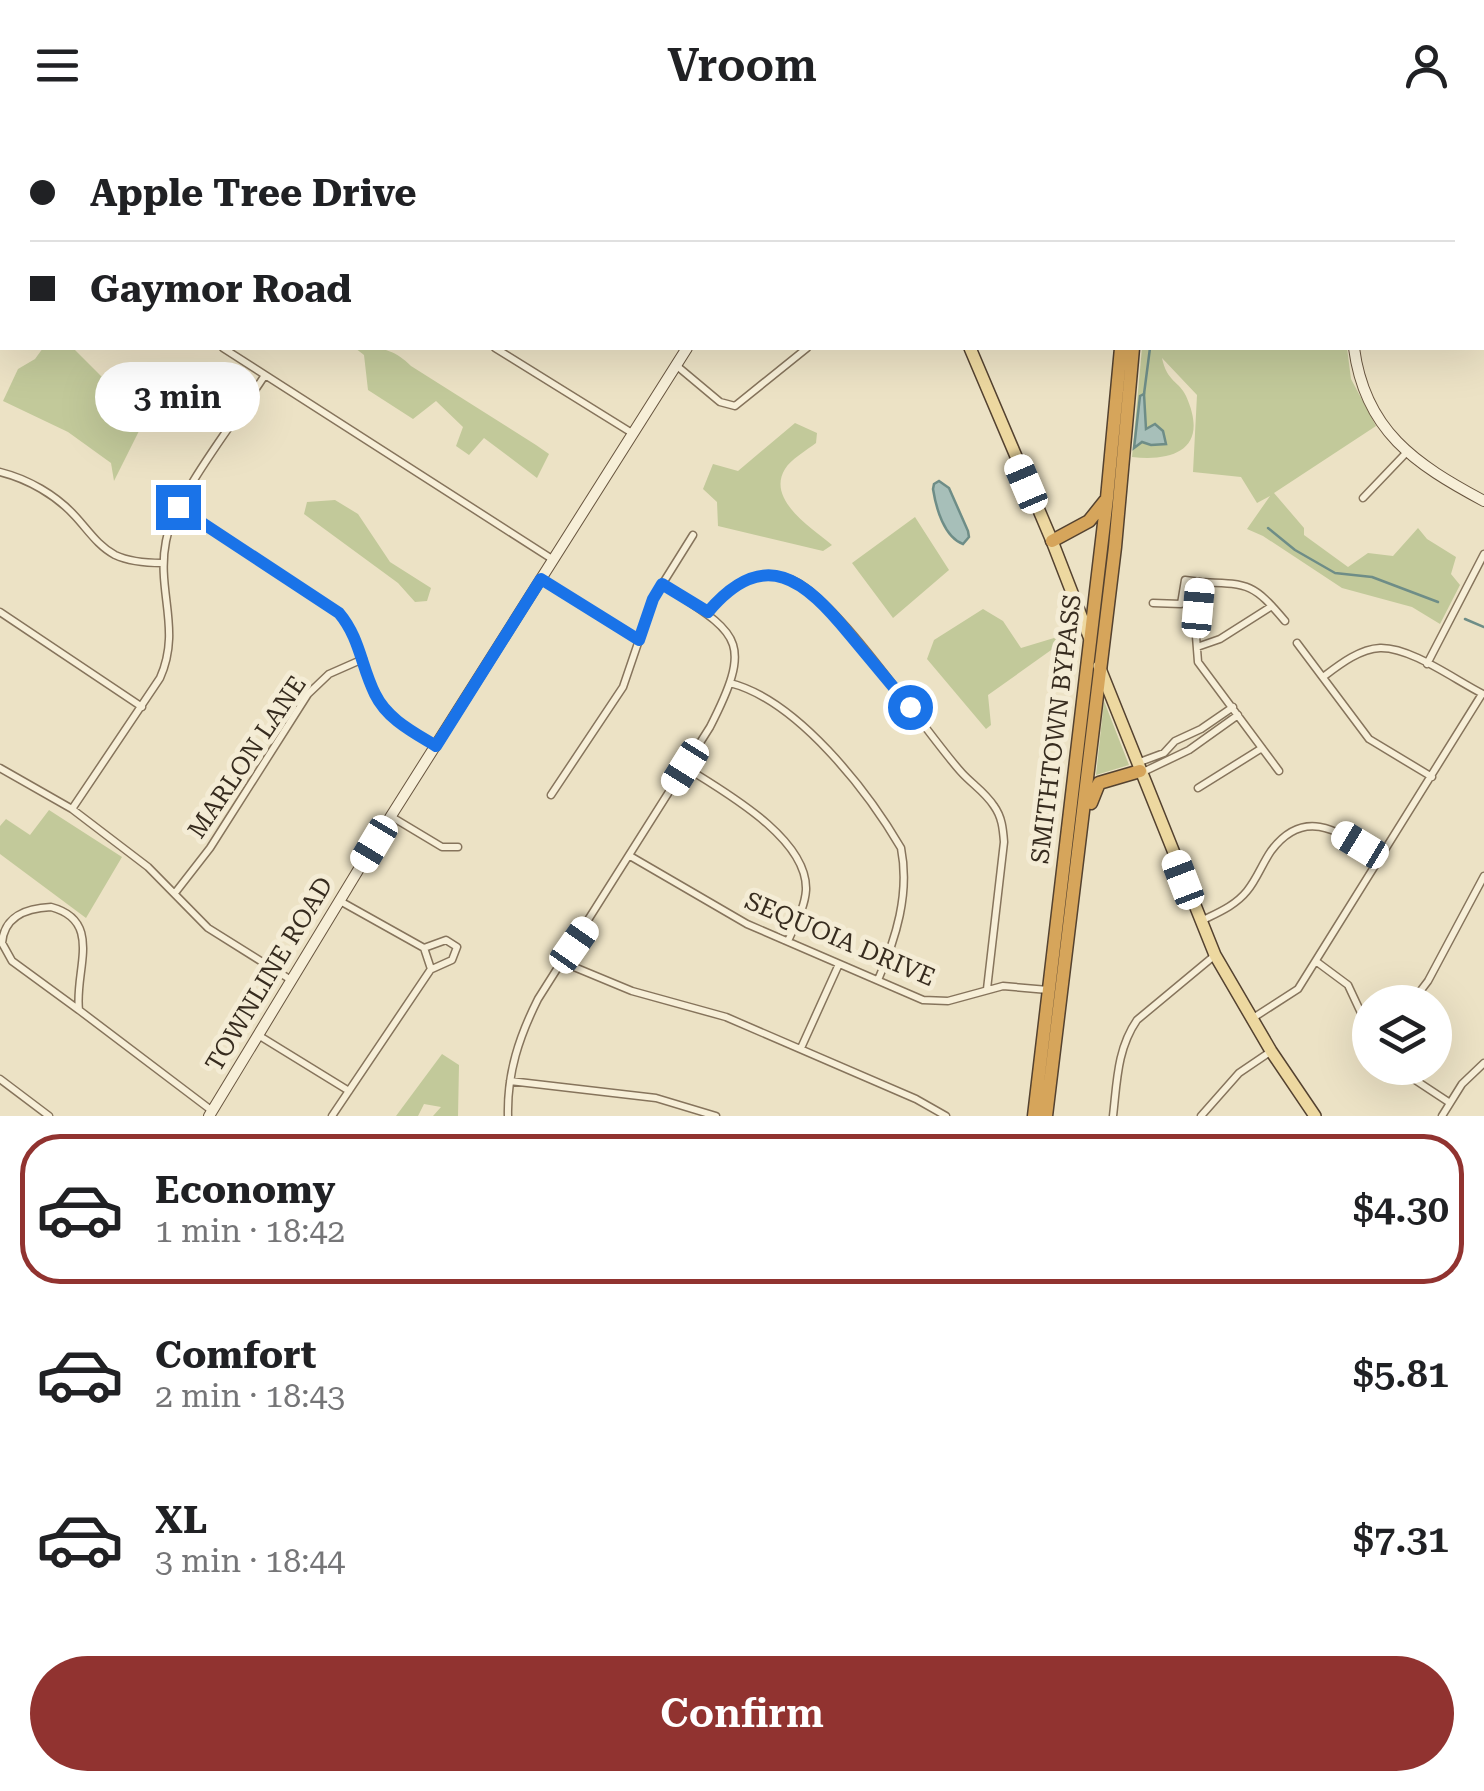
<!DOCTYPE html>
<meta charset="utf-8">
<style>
body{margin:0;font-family:"Roboto Serif",serif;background:#f2f2f2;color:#202124;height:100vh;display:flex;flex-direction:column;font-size:38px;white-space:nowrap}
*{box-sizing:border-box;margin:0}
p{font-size:32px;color:#757577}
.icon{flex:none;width:55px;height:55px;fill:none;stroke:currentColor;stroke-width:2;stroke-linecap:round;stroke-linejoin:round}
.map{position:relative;height:986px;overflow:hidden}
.sheet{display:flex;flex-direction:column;background:#fff;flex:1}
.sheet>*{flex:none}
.top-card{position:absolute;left:0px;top:0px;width:1485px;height:220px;box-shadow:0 10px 40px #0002;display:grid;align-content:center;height:220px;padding:0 30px;background:#fff}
.tools{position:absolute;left:1352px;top:855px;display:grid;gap:20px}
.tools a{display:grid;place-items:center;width:100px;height:100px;border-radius:50%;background:#fff;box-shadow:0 10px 40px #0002;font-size:50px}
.end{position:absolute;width:45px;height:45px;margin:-22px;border:12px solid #1a73e8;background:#fff;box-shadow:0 0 0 5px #fff}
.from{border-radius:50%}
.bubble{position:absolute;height:70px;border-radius:35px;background:#fff;box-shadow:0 10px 40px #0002;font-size:32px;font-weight:600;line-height:70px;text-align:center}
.car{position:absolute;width:30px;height:60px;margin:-30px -15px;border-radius:12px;box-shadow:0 0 8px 2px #0007;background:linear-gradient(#fff 24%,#345 0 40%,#fff 0 76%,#345 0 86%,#fff 0)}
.top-card b{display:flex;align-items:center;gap:35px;height:95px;font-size:38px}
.top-card b+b{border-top:2px solid #e0e0e0}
.top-card i{width:25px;height:25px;background:#202124}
ul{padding:18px 0 0;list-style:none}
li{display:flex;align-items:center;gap:30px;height:150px;margin:0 20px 15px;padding:0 10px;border:5px solid transparent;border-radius:40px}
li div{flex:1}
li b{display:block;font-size:38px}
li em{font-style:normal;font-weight:600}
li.selected{border-color:#913330}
li>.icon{width:90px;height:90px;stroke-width:1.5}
.primary-button{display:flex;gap:20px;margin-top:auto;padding:20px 30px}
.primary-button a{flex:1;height:115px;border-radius:60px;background:#913330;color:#fff;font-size:40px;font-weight:600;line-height:115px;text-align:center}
header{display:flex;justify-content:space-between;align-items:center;height:130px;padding:0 30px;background:#fff;font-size:45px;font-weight:600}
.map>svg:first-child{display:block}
.green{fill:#c2c99a}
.water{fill:#a7bfb9;stroke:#6e8d87;stroke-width:2.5}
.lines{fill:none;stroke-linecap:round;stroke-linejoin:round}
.stream{stroke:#6e8d87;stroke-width:2.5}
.street-casing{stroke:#86745c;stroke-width:9}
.secondary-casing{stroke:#68553f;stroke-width:12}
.primary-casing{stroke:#544230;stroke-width:14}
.highway-casing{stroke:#544230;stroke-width:15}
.street{stroke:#f7efd8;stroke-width:6}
.secondary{stroke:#f7efd8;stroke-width:10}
.primary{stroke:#edd8a0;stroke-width:11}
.highway{stroke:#d6a55b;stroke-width:12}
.route{stroke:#1a73e8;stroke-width:12}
.labels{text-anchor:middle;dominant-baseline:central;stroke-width:10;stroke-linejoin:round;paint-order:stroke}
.street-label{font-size:25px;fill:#372c1f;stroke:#f4ecd5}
</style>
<header><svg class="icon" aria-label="menu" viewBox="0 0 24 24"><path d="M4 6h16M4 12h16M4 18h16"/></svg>Vroom<svg class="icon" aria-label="person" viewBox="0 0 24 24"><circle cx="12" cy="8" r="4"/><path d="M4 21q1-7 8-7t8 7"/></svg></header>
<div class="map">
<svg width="1484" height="986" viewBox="0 0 1484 986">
<rect width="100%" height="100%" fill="#ece2c5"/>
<path class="green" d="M43,218L74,219L107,252L150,279L114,351L111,333L68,302L3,271L18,239L35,229Z
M355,218C379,217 393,218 411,236L536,315L549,324L537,348L484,308L469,325L456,316L463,297L436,271L413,289L368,260L364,225Z
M1142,218H1347L1351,249L1376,296L1274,363L1304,398V405L1348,437L1368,423L1393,426L1418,398L1427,409L1456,427L1451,444L1460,455L1440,494L1412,477L1342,458L1263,406L1247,399L1270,366L1257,373L1241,347L1193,342L1197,265L1162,228C1167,252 1179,251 1186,266C1209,317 1177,332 1132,327Z
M795,293L817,303L816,313C807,320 791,329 785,339C766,370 812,398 832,415L823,421L718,396L717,372L703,359L713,334L738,341Z
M335,370L358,384L390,432L431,458L427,471L415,472L398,453L304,384L307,372Z
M915,387L949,440L893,488L852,433Z
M983,479L1003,491L1021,518L1054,508L1061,513L988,565L991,595L986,599L927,529L934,510Z
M1104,571L1129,635L1096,645Z
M49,680L122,727L86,788L0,724V696L6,689L30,705Z
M442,924L459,935L458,986H433L441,977L424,974L418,986H396Z"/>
<path class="water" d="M1144,264L1146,299L1155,294L1163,301L1166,314L1151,315L1142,312L1134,318L1140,266Z
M939,351L949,358L968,401L969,407L963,414C944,407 936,378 933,359L934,354Z"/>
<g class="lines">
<path class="stream" d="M1144,264L1150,218
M1268,398L1295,420L1335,443L1372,447L1438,472
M1465,489L1484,497"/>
<defs>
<path id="street" d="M198,0V2
M0,74L2,76
M1482,123L1484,120
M223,218L552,429
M495,218L632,303
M677,236L720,272L735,276L807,218
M0,342C28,349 56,365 75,386C88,400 98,416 115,425C130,432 146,433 162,433
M1363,368L1406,323
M179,377L339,483C360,507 361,535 375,563C387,588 412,602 434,615
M542,450L639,509
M1201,452C1249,454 1253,453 1285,491
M1153,473L1181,474L1185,450L1201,452L1196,506L1198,532L1279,641
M0,482L142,577
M707,482C729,458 753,439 787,448C832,459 925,603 962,643C972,654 985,662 994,676C1002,687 1003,699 1004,712L987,859
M1297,513L1369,609L1432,647
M1197,517L1220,509L1272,476
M1427,534L1484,424
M1323,547C1339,535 1359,519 1380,518C1411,517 1455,550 1483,564
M730,553C797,570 867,660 901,718C910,764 896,808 878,850
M1137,633L1164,623L1175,611L1201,599L1233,577
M685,637C723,661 808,708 806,760C805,777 795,795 788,811
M0,638L72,679L148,737L208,798L291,850
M1141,643L1189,620L1238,585
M1198,658L1262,618
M551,665L623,557L653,469L693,405
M72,679L160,548C182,499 156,461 166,411C174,367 239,286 265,245
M392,687L442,717H458
M630,726L747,794L923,870L948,871L1003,856L1048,860
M175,763L210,718L308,564L329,544L363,529
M51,777C104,791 74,841 79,880L12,831L2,813C4,786 27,778 51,777Z
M1201,791C1217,783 1235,776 1247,761C1257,749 1262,734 1271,721C1306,674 1342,704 1380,728
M424,818L446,810L457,817L452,830L432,839
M562,832L632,861L726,887L916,969L946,986
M1317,832L1348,855L1370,902
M1412,872L1428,851L1484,746
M79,880L211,980
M1253,888L1298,859L1482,564
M258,905L349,961
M801,918L839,834
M1397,938L1450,973
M0,949L49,986
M510,951L656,968L716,986
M332,986L431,839L424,818L340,771
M508,986C507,943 519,907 538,869L710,597C756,507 737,504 662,454
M1113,986C1117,952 1117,919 1137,890L1214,826
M1201,986L1239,943L1270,922
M1442,986L1462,954L1484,933"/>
<path id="secondary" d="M603,0L607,2
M1399,0V2
M1354,218C1365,301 1415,334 1484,371
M209,986L391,686L687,218"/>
<path id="primary" d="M838,0V2
M822,2L823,0
M970,218L1052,411L1090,509
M1099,536L1215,825L1271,921L1315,986"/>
<path id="highway" d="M1137,2V0
M1150,2V0
M1052,411L1089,391L1105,371
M1091,673L1099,653L1140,641
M1034,986L1107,368L1121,218
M1046,986L1115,417L1133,218"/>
</defs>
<use href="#street" class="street-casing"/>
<use href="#secondary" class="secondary-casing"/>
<use href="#primary" class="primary-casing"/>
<use href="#highway" class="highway-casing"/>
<use href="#street" class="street"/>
<use href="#secondary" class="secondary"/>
<use href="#primary" class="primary"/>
<use href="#highway" class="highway"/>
</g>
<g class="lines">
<path class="route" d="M178,377L339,483C360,508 361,536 375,564C387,589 413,602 436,616L541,449L639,510L653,469L662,454L708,482C765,415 805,450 850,505C870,529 890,553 910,577"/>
</g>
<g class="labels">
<g class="street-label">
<text transform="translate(1056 599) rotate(-83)">SMITHTOWN BYPASS</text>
<text transform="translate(247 627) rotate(-56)">MARLON LANE</text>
<text transform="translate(840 809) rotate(23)">SEQUOIA DRIVE</text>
<text transform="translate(269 844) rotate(-59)">TOWNLINE ROAD</text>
</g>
</g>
</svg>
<div class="tools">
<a><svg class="icon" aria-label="layers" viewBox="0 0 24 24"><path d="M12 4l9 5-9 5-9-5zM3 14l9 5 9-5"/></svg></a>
</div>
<i class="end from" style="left:910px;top:577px"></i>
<i class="end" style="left:178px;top:377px"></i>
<div class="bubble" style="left:95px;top:232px;width:165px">3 min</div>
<i class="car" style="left:1026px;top:354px;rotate:337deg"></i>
<i class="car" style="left:1198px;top:478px;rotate:5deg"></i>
<i class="car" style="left:685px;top:637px;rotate:212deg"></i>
<i class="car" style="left:374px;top:714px;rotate:211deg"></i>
<i class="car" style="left:1360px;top:715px;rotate:301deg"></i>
<i class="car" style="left:1183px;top:750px;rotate:339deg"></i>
<i class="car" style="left:574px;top:815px;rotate:35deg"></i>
<div class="top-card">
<b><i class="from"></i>Apple Tree Drive</b>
<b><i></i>Gaymor Road</b>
</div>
</div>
<section class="sheet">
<ul>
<li class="selected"><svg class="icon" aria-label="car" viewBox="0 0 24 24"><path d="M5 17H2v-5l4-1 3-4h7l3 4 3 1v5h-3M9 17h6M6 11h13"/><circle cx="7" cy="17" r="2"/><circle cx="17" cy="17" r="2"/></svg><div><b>Economy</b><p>1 min · 18:42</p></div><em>$4.30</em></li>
<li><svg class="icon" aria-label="car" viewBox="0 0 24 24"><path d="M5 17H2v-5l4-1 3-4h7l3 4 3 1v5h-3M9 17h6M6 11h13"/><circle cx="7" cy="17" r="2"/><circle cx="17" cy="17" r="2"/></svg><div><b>Comfort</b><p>2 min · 18:43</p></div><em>$5.81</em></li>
<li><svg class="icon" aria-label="car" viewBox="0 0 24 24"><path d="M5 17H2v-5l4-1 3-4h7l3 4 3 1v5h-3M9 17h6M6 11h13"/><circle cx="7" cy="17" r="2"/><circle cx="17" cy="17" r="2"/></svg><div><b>XL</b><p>3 min · 18:44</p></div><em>$7.31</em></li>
</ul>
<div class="primary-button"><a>Confirm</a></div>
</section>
